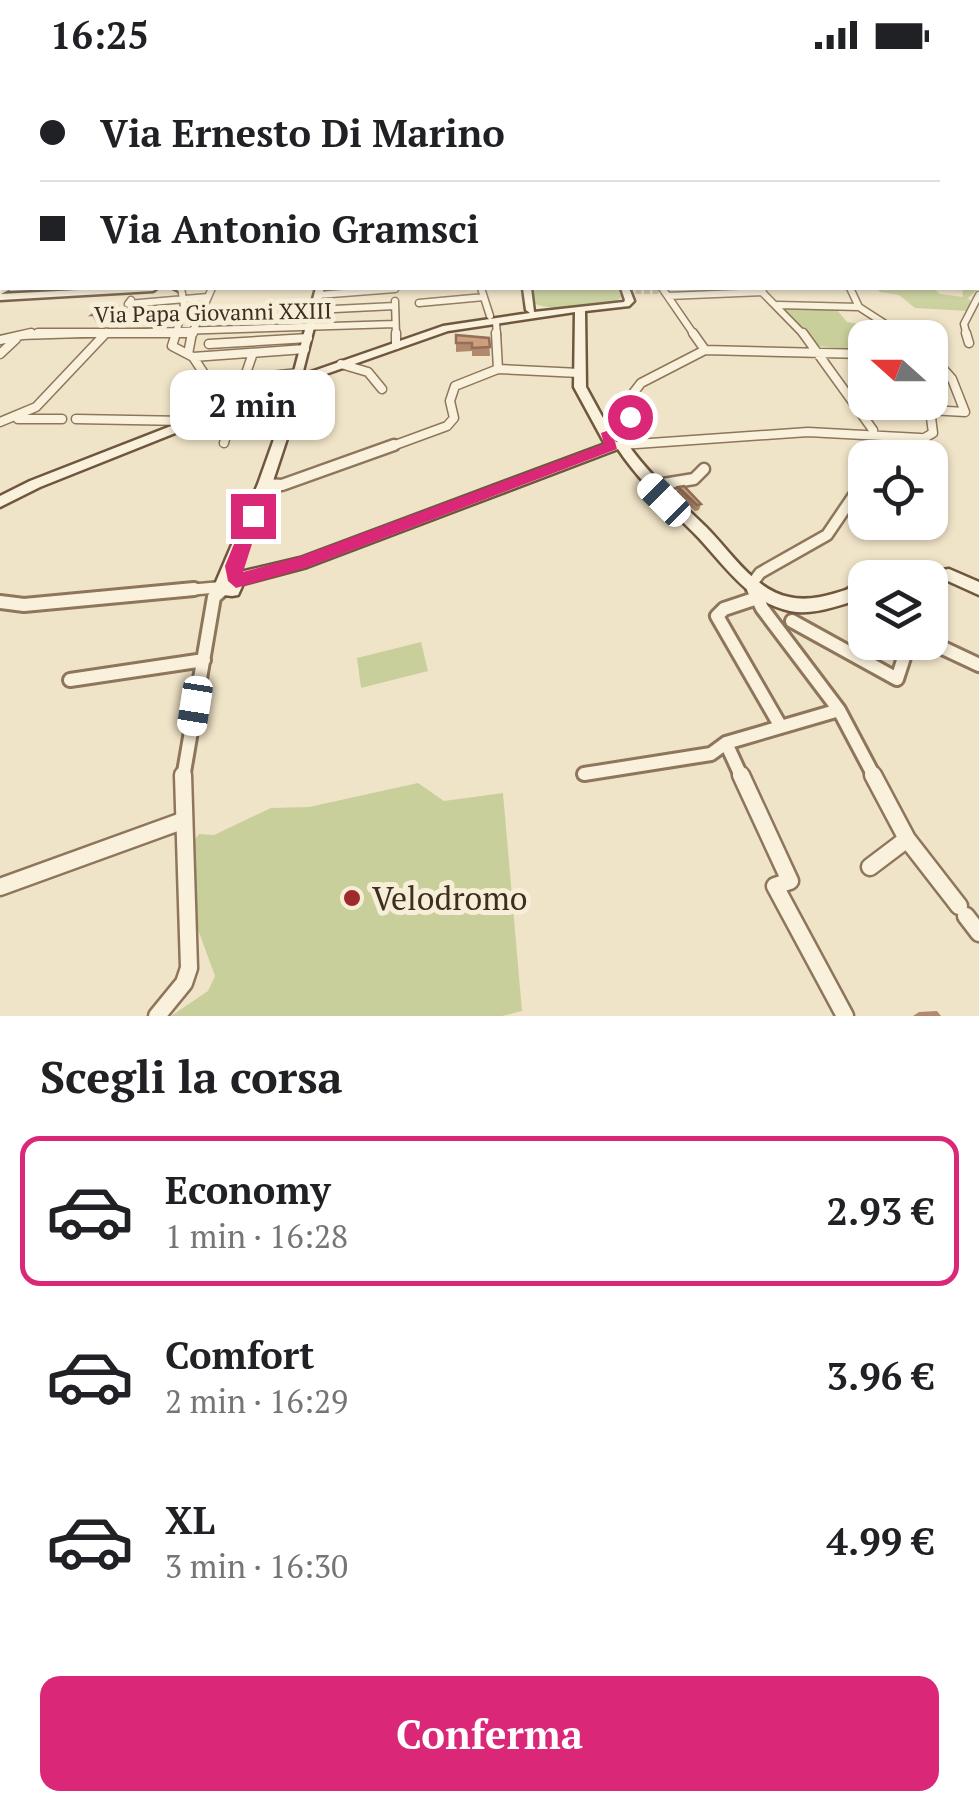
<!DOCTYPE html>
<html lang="it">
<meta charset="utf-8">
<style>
body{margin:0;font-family:"PT Serif",serif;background:#f2f2f2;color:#202124;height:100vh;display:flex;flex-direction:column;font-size:38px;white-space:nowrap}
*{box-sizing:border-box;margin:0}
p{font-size:32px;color:#757577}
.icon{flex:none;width:55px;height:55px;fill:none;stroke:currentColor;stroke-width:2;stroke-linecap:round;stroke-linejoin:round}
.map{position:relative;height:946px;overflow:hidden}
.details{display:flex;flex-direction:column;background:#fff;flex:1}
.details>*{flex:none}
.guide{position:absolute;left:0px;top:0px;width:980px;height:220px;box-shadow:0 2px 8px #0004;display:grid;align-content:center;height:220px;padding:0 40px;background:#fff}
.needle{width:65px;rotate:291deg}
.fabs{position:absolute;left:848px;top:250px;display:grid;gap:20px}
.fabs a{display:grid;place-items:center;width:100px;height:100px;border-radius:20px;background:#fff;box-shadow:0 2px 8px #0004;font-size:50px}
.end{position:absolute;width:45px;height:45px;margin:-22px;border:12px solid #db2777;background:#fff;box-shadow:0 0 0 5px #fff}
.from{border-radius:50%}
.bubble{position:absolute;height:70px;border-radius:20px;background:#fff;box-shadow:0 2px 8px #0004;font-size:32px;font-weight:600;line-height:70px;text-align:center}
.car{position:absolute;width:30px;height:60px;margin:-30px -15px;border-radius:12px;box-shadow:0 0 8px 2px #0007;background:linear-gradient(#fff 24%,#345 0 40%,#fff 0 76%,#345 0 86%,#fff 0)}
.guide b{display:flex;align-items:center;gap:35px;height:95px;font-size:38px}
.guide b+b{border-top:2px solid #e0e0e0}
.guide i{width:25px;height:25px;background:#202124}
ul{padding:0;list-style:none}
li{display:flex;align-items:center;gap:30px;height:150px;margin:0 20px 15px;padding:0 20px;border:5px solid transparent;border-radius:20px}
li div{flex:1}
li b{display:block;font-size:38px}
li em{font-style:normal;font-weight:600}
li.selected{border-color:#db2777}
li>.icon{width:90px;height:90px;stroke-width:1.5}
h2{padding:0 40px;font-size:45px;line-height:120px}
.button{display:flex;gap:20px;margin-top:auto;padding:20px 40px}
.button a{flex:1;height:115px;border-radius:20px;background:#db2777;color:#fff;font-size:40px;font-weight:600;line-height:115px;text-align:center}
.status{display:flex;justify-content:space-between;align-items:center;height:70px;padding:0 50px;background:#fff;direction:ltr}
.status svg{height:28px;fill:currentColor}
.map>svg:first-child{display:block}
.green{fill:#c9cf9b}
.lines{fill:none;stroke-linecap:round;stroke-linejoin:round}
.street-tunnel{stroke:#ccc0a6;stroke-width:6;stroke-dasharray:6 2.5;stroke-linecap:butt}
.street-far4-casing{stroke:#8d765c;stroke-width:9}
.street-far3-casing{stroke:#8d765c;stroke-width:11}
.street-far2-casing{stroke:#8d765c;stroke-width:15}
.street-far1-casing{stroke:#8d765c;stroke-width:18}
.street-casing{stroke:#8d765c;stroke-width:21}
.secondary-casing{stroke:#6f573f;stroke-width:5}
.primary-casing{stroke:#5b4430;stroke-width:4}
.street-far4{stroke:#faf1dc;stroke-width:6}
.street-far3{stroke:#faf1dc;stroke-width:8}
.street-far2{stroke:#faf1dc;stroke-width:10}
.street-far1{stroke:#faf1dc;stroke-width:12}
.street{stroke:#faf1dc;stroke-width:16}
.secondary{fill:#faf1dc;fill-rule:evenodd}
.primary{fill:#f3d9a0;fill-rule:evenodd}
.wall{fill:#b2896c}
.shaded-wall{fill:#916f58}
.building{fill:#cf9f7d;stroke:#916f58;stroke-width:2.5}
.route{fill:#db2777}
.poi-dot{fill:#9e2a2b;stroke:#f7eed8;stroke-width:4}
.labels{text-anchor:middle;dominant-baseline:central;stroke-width:10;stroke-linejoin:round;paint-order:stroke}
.far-street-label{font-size:22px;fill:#3d2e20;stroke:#f7eed8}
.near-poi-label{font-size:32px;fill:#3d2e20;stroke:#f7eed8;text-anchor:start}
</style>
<div class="status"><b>16:25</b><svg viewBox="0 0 49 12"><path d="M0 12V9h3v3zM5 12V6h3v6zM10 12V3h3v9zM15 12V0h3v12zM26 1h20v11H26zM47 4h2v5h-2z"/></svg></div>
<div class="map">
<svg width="979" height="946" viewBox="0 0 979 946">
<rect width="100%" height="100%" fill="#f0e4c8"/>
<path class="green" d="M979,215V218L968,228L972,233L969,241L915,238L899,225L880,222L877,218H933L940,224L963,227L962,218Z
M529,218H618L622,227C607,241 554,241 535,234Z
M832,234L847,252L877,257L886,267L865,268V274L860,269L847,268L854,279L816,276L778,236Z
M421,572L428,601L361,618L357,588Z
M418,713L444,731L503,723L522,941L502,946H171L208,921L215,906L193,846V772L199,764L214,765L271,738L309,737Z"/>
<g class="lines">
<path class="street-tunnel" d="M627,221H664"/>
<defs>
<path id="street-far4" d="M481,218L490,246
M662,218L695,266
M758,218L805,266
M850,218L859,237
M0,221L6,218
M318,225L395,219
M668,226L763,222
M131,230L128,234L208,227
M395,231L396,266
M419,233L484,227
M778,235L859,237L904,266
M314,240L395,236
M496,252L497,266
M20,266L395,254
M104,266L107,262
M175,266L184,235L181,218
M191,266L212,218
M967,266L964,254L979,225"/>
<path id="street-far3" d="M38,263H193
M176,263L172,276L193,287L203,302L186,345L188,353
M396,263V275
M496,263L498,299
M803,263L873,360
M900,263L908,268
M966,263L969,273
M930,268L940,269
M0,270L31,263
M209,274L308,268
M705,280L865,284
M0,284L16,269
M188,284L192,263
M193,287L305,279
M341,294L368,302L382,319
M244,309L253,283
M218,312L214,326L249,322
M199,314L298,303
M919,332L931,342
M262,344L266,324
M18,349H62
M76,349L186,351
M0,352L36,337L106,263
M606,366L627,356L634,322L641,313L705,280L693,263
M224,373L233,337
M622,375L808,362L920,368
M387,378L447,356L454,348L450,331L455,316L498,299L579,303
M907,378L933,363L930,340L965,342L952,309L930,284"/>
<path id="street-far2" d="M888,388L911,375
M265,414L282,415L394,375
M651,416L694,409L704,399
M167,522L221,517
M754,522L751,515L760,503L827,465L865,409"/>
<path id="street-far1" d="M753,519L762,538L839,640L875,708
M851,524L865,537
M757,528L724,539L717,546L781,657
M0,532L24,535L194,519
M792,551L897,609L909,572
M930,572L979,595
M70,610L204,590
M726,673L742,708
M584,704L711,684L726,673L839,640
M183,708L214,527L222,520"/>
<path id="street" d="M741,705L790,811L775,816L845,946
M873,705L907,769L959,836
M870,797L907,769
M0,817L182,751
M966,846L979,863
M157,946L184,913L189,898L183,705"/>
<path id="secondary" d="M978,128H979V132H978Z
M978,148H979V152H978Z
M0,189H2V193H0Z
M117,218H157L153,221L0,230V224Z
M173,218H183L179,221Z
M316,218H324L302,305L443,256L530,243L526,240L523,218H531L534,242L624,232L625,230L621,218H629L634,231L629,236L585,241L586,317L616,372H626C649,405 678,430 706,457C730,481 754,520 789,527C814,533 841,521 865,514V528C841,534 815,546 790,541C747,532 724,494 696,465C668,437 640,412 618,379L307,497L243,514L238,525L232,526L215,524L213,519L258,414L293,316L40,417L0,437V426L30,411L292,309ZM575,242L574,317L605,374L300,488L236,503L272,414L306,311L448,261Z
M949,499L979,512V525L948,511L930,513V508H911L913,504Z"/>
<path id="primary" d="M0,115H2V119H0Z
M978,126H979V130H978Z"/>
</defs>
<use href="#street-far4" class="street-far4-casing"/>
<use href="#street-far3" class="street-far3-casing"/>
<use href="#street-far2" class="street-far2-casing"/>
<use href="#street-far1" class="street-far1-casing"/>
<use href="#street" class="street-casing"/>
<use href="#secondary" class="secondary-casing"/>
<use href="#primary" class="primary-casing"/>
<use href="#street-far4" class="street-far4"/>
<use href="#street-far3" class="street-far3"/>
<use href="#street-far2" class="street-far2"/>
<use href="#street-far1" class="street-far1"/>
<use href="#street" class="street"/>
<use href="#secondary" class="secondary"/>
<use href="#primary" class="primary"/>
</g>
<path class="wall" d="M130,238L136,248L134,255L98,256L92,245Z
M456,265L489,268L490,286H472V281L456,282Z
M678,417L701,434L699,440L695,441L676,423Z
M937,941L941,946H913L919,942Z"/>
<path class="shaded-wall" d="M130,238L136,248L134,255L128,245Z"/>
<path class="building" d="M104,237L130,238L128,245H92Z
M456,265L489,268L490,277L472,278V273H456Z
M684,416L701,434L697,435L678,417Z"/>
<linearGradient id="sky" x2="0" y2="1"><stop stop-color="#8fbad6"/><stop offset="0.45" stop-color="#f8f3e6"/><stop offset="1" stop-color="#f8f3e6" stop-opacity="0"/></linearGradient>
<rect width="979" height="242" fill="url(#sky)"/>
<path class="route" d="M630,343L636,347L629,363L614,368L617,379L308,497L236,518L228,511L225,496L247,442L261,446L243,502L299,487L604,374L601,363L618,357Z"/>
<circle class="poi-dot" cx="352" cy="828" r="10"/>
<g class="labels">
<g class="far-street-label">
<text transform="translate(213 242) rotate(-1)">Via Papa Giovanni XXIII</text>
</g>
<g class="near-poi-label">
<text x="372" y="828">Velodromo</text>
</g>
</g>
</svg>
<div class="fabs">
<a><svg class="needle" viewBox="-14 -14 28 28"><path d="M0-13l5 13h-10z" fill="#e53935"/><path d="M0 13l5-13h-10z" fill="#757577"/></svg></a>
<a><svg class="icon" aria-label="locate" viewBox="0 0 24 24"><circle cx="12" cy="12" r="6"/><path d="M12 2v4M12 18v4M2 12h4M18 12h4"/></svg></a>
<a><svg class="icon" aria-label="layers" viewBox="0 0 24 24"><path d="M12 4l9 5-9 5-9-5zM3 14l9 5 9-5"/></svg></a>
</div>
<i class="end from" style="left:630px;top:347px"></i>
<i class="end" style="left:253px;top:446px"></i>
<div class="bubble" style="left:170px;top:300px;width:165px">2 min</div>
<i class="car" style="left:664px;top:430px;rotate:315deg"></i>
<i class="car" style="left:195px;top:636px;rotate:189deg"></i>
<div class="guide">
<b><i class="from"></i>Via Ernesto Di Marino</b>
<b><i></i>Via Antonio Gramsci</b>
</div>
</div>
<section class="details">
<h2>Scegli la corsa</h2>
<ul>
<li class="selected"><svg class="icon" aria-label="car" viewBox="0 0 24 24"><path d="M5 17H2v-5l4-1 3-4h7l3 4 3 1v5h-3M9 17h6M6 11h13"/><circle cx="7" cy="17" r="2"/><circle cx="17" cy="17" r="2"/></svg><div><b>Economy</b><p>1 min · 16:28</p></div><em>2.93 €</em></li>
<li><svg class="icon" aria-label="car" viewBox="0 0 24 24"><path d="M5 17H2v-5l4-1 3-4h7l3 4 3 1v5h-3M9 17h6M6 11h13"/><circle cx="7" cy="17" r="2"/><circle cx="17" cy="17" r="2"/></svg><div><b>Comfort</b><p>2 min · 16:29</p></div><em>3.96 €</em></li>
<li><svg class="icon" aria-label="car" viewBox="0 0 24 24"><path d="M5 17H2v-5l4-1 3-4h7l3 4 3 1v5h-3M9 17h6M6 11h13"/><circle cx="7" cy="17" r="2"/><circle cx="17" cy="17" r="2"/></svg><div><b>XL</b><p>3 min · 16:30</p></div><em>4.99 €</em></li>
</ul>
<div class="button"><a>Conferma</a></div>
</section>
